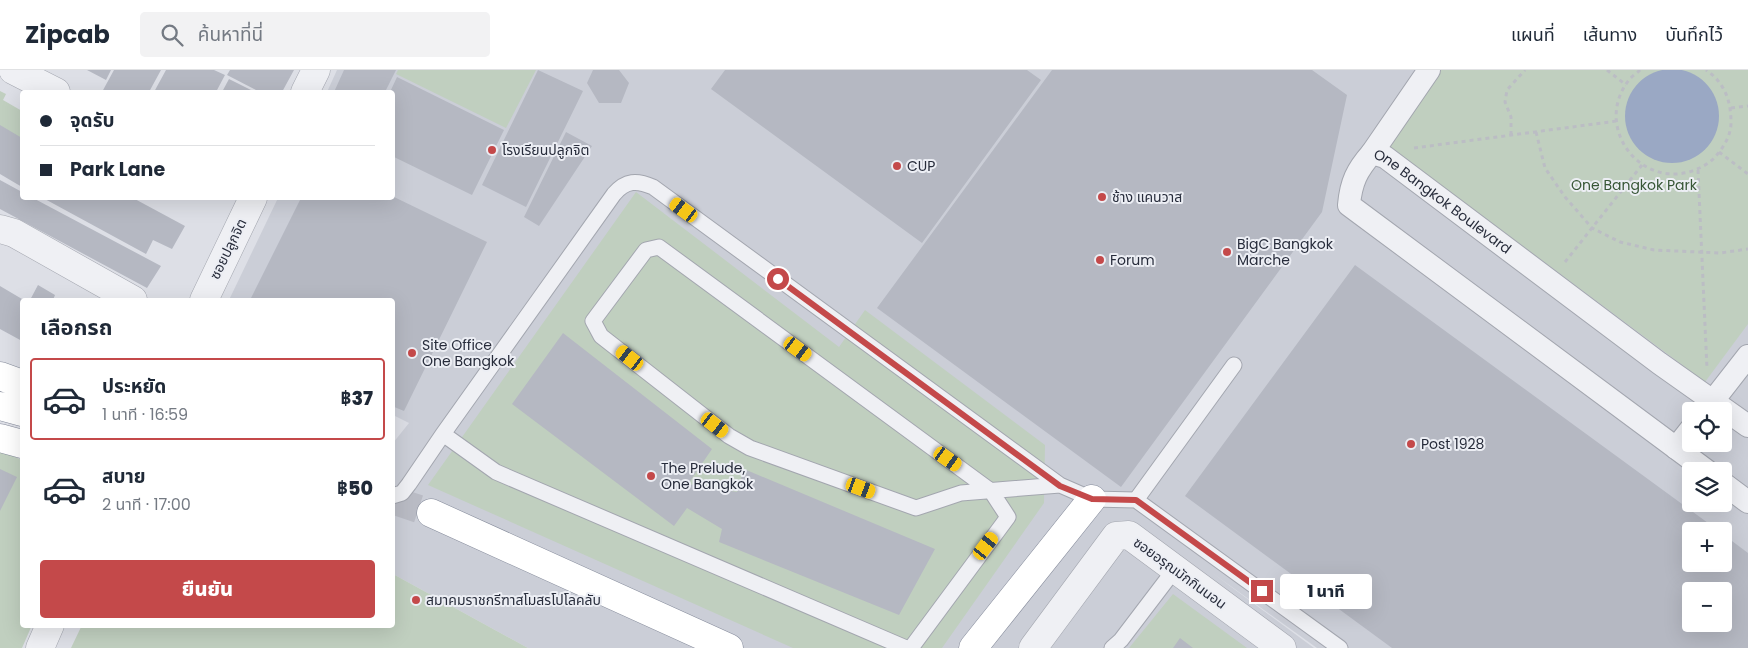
<!DOCTYPE html>
<html lang="th">
<meta charset="utf-8">
<style>
body{margin:0;font-family:Poppins,"Noto Sans Thai",sans-serif;background:#f2f2f3;color:#1f2937;height:100vh;display:flex;flex-direction:column;font-size:19px;white-space:nowrap}
*{box-sizing:border-box;margin:0}
p{font-size:16px;color:#747a83}
.icon{flex:none;width:28px;height:28px;fill:none;stroke:currentColor;stroke-width:2;stroke-linecap:round;stroke-linejoin:round}
.map{position:relative;flex:1;overflow:hidden}
.details{position:absolute;left:20px;top:228px;width:375px;height:330px;display:flex;flex-direction:column;background:#fff;border-radius:5px;box-shadow:0 5px 20px #0002}
.details>*{flex:none}
.guide{position:absolute;left:20px;top:20px;width:375px;height:110px;border-radius:5px;box-shadow:0 5px 20px #0002;display:grid;align-content:center;height:110px;padding:0 20px;background:#fff}
.tools{position:absolute;left:1682px;top:332px;display:grid;gap:10px}
.tools a{display:grid;place-items:center;width:50px;height:50px;border-radius:5px;background:#fff;box-shadow:0 5px 20px #0002;font-size:25px}
.end{position:absolute;width:22px;height:22px;margin:-11px;border:6px solid #c4494a;background:#fff;box-shadow:0 0 0 2px #fff}
.from{border-radius:50%}
.bubble{position:absolute;height:35px;border-radius:5px;background:#fff;box-shadow:0 5px 20px #0002;font-size:16px;font-weight:800;line-height:35px;text-align:center}
.car{position:absolute;width:15px;height:30px;margin:-15px -8px;border-radius:6px;box-shadow:0 0 4px 1px #0007;background:linear-gradient(#f5c518 24%,#345 0 40%,#f5c518 0 76%,#345 0 86%,#f5c518 0)}
.guide b{display:flex;align-items:center;gap:18px;height:48px;font-size:19px}
.guide b+b{border-top:1px solid #e0e1e3}
.guide i{width:12px;height:12px;background:#1f2937}
ul{padding:0;list-style:none}
li{display:flex;align-items:center;gap:15px;height:82px;margin:0 10px 8px;padding:0 10px;border:2px solid transparent;border-radius:5px}
li div{flex:1}
li b{display:block;font-size:19px}
li em{font-style:normal;font-weight:800}
li.on{border-color:#c4494a}
li>.icon{width:45px;height:45px;stroke-width:1.5}
h2{padding:0 20px;font-size:22px;line-height:60px}
.primary-button{display:flex;gap:10px;margin-top:auto;padding:10px 20px}
.primary-button a{flex:1;height:58px;border-radius:5px;background:#c4494a;color:#fff;font-size:20px;font-weight:800;line-height:58px;text-align:center}
header{display:flex;align-items:center;gap:30px;box-sizing:border-box;height:70px;padding:0 25px;background:#fff;border-bottom:1px solid #e0e1e3}
header strong{font-size:24px}
nav{display:flex;gap:28px;margin-inline-start:auto;font-size:18px}
.search{width:350px;height:45px;background:#f2f2f3;display:flex;align-items:center;gap:12px;box-sizing:border-box;padding:0 18px;border-radius:5px;color:#747a83;font-size:19px}
.map>svg:first-child{display:block}
.built{fill:#cbced7;fill-rule:evenodd}
.green{fill:#c0cfbf}
.water{fill:#9aa8c4}
.building{fill:#b5b8c2;fill-rule:evenodd}
.lines{fill:none;stroke-linecap:round;stroke-linejoin:round}
.motorway-tunnel{stroke:#b9bbc4;stroke-width:28;stroke-dasharray:28 14;stroke-linecap:butt}
.service-casing{stroke:#a3a6af;stroke-width:17}
.pedestrian-casing{stroke:#a3a6af;stroke-width:24}
.minor-casing{stroke:#a3a6af;stroke-width:29}
.motorway-casing{stroke:#858b9b;stroke-width:29}
.path{stroke:#bbbdc4;stroke-width:3;stroke-dasharray:4 4;stroke-linecap:butt}
.service{stroke:#eff0f4;stroke-width:15}
.pedestrian{stroke:#eff0f4;stroke-width:22}
.minor{stroke:#eff0f4;stroke-width:28}
.motorway{stroke:#fff;stroke-width:28}
.route{stroke:#c4494a;stroke-width:6}
.poi-dot{fill:#c4494a;stroke:#eceef4;stroke-width:2}
.labels{text-anchor:middle;dominant-baseline:central;stroke-width:4;stroke-linejoin:round;paint-order:stroke}
.poi-label{font-size:14px;fill:#272c3b;stroke:#eceef4;text-anchor:start}
.park-label{font-size:14px;fill:#375636;stroke:#eceef4}
.street-label{font-size:14px;fill:#272c3b;stroke:#eceef4}
</style>
<header>
<strong>Zipcab</strong>
<div class="search"><svg class="icon" aria-label="search" viewBox="0 0 24 24"><circle cx="10" cy="10" r="6"/><path d="M15 15l6 6"/></svg>ค้นหาที่นี่</div>
<nav><a>แผนที่</a><a>เส้นทาง</a><a>บันทึกไว้</a></nav>
</header>
<div class="map">
<svg width="1748" height="578" viewBox="0 0 1748 578">
<rect width="100%" height="100%" fill="#dddfe6"/>
<path class="built" d="M337,0H1748V578H1317L1211,502L1314,578H528L393,504V373L409,353L393,345L392,230H229L278,128H392V22H327ZM1691,341H1724V374H1691ZM1691,401H1724V434H1691ZM1691,461H1724V494H1691ZM1691,521H1724V554H1691Z"/>
<path class="green" d="M398,0H536L506,58L396,4Z
M1441,0H1748V254L1705,312L1386,74Z
M0,21L6,24L3,30L22,41V69L0,56Z
M636,122L839,277L865,240L1045,375L1044,433L942,578H793L428,415Z
M0,380L22,390V555H32L22,578H0Z
M393,504L528,578H71L82,555H392Z
M1173,524L1247,578H1129Z"/>
<path class="water" d="M1625 46a47 47 0 1 1 94 0a47 47 0 1 1-94 0Z"/>
<path class="building" d="M87,0H111L106,10Z
M114,0H161L149,22H102Z
M166,0H214L225,5L216,22H154Z
M230,0H294L282,22H260L227,5Z
M344,0H396L385,22H334Z
M538,0L583,21L526,137L482,115Z
M593,0H619L629,13L621,33H599L587,13Z
M725,0H1027L1041,10L922,173L711,19Z
M1052,0H1312L1347,25L1322,142L1121,417L877,238Z
M397,7L504,60L472,125L392,86V22H390Z
M229,9L255,22H222Z
M0,55L22,68V117L0,104Z
M566,62L592,76L539,156L524,147Z
M0,110L22,122V128H33L161,196L147,218L0,139Z
M392,126L487,172L404,341L392,336V230H250L301,128H392Z
M43,128H133L185,156L172,179L153,170L146,184Z
M1355,195L1719,461H1691V494H1724V465L1748,483V578H1392L1185,426ZM1691,521H1724V554H1691Z
M38,215L55,225L53,230H30Z
M0,216L22,229V271L0,259Z
M563,263L712,379L688,414L737,422L744,399L935,479L899,545L719,472L722,459L687,438L674,456L512,334Z
M0,399L17,407L0,441Z
M1180,568L1193,578H1173Z"/>
<g class="lines">
<path class="motorway-tunnel" d="M392,430L431,443"/>
<defs>
<path id="service" d="M443,364L496,402L906,578
M392,426L402,423L409,414L443,364L614,124C626,110 637,110 653,117L1060,415L1092,429L1136,430
M1136,430L1340,578
M1136,430L1234,295
M911,578L1008,447L991,421L659,177L646,180L593,251L601,266L729,366L750,378L916,438L961,423L1060,415
M1112,578L1121,570L1175,499"/>
<g id="pedestrian">
<path d="M1372,83L1429,0"/>
<path d="M1705,341L1748,286"/>
<path d="M1676,378L1691,359"/>
<path id="s1" d="M1707,401L1349,135C1351,112 1357,100 1372,83L1385,87L1659,293L1748,356"/>
<path d="M1724,414L1748,432"/>
</g>
<path id="minor" d="M13,0L56,22
M305,22L316,0
M0,159L14,163L133,230
M204,230L253,128
M40,578L50,555
M1033,578L1116,466L1129,465L1282,578"/>
<path id="motorway" d="M0,306L22,314
M0,336L22,342
M0,368L22,374
M431,443L729,578
M973,578L1092,429"/>
</defs>
<use href="#service" class="service-casing"/>
<use href="#pedestrian" class="pedestrian-casing"/>
<use href="#minor" class="minor-casing"/>
<use href="#motorway" class="motorway-casing"/>
<path class="path" d="M1607,0L1626,15
M1640,0C1637,3 1632,6 1629,10C1594,54 1636,116 1689,102C1699,99 1709,94 1715,87C1724,77 1731,65 1731,53C1731,31 1725,13 1706,0
M1731,38L1748,36
M1536,62L1545,98L1565,127L1592,158L1620,172L1654,180L1720,183L1748,179
M1511,65V47L1505,32L1507,20L1525,0
M1414,78L1617,51
M1719,82L1748,104
M1698,100L1707,299
M1565,192L1642,95"/>
<use href="#service" class="service"/>
<use href="#pedestrian" class="pedestrian"/>
<use href="#minor" class="minor"/>
<use href="#motorway" class="motorway"/>
</g>
<g class="lines">
<path class="route" d="M778,209L1060,416L1092,429L1136,430L1262,521"/>
</g>
<g class="poi-dot">
<circle cx="492" cy="80" r="5"/>
<circle cx="897" cy="96" r="5"/>
<circle cx="1102" cy="127" r="5"/>
<circle cx="1227" cy="182" r="5"/>
<circle cx="1100" cy="190" r="5"/>
<circle cx="412" cy="283" r="5"/>
<circle cx="1411" cy="374" r="5"/>
<circle cx="651" cy="406" r="5"/>
<circle cx="416" cy="530" r="5"/>
</g>
<g class="labels">
<g class="poi-label">
<text x="502" y="80">โรงเรียนปลูกจิต</text>
<text x="907" y="96">CUP</text>
<text x="1112" y="127">ช้าง แคนวาส</text>
<text x="1237" y="174">BigC Bangkok<tspan x="1237" dy="16">Marche</tspan></text>
<text x="1110" y="190">Forum</text>
<text x="422" y="275">Site Office<tspan x="422" dy="16">One Bangkok</tspan></text>
<text x="1421" y="374">Post 1928</text>
<text x="661" y="398">The Prelude,<tspan x="661" dy="16">One Bangkok</tspan></text>
<text x="426" y="530">สมาคมราชกรีฑาสโมสรโปโลคลับ</text>
</g>
<g class="park-label">
<text x="1634" y="115">One Bangkok Park</text>
</g>
<g class="street-label">
<text stroke="none"><textPath href="#s1" startOffset="590">One Bangkok Boulevard</textPath></text>
<text transform="translate(228 179) rotate(-64)">ซอยปลูกจิต</text>
<text transform="translate(1180 503) rotate(36)">ซอยอรุณมักกินนอน</text>
</g>
</g>
</svg>
<div class="tools">
<a><svg class="icon" aria-label="locate" viewBox="0 0 24 24"><circle cx="12" cy="12" r="6"/><path d="M12 2v4M12 18v4M2 12h4M18 12h4"/></svg></a>
<a><svg class="icon" aria-label="layers" viewBox="0 0 24 24"><path d="M12 4l9 5-9 5-9-5zM3 14l9 5 9-5"/></svg></a>
<a>+</a>
<a>−</a>
</div>
<i class="end from" style="left:778px;top:209px"></i>
<i class="end" style="left:1262px;top:521px"></i>
<div class="bubble" style="left:1280px;top:504px;width:92px">1 นาที</div>
<i class="car" style="left:684px;top:140px;rotate:306deg"></i>
<i class="car" style="left:798px;top:279px;rotate:126deg"></i>
<i class="car" style="left:630px;top:288px;rotate:308deg"></i>
<i class="car" style="left:715px;top:355px;rotate:128deg"></i>
<i class="car" style="left:948px;top:389px;rotate:125deg"></i>
<i class="car" style="left:861px;top:418px;rotate:110deg"></i>
<i class="car" style="left:986px;top:476px;rotate:37deg"></i>
<div class="guide">
<b><i class="from"></i>จุดรับ</b>
<b><i></i>Park Lane</b>
</div>
<section class="details">
<h2>เลือกรถ</h2>
<ul>
<li class="on"><svg class="icon" aria-label="car" viewBox="0 0 24 24"><path d="M5 17H2v-5l4-1 3-4h7l3 4 3 1v5h-3M9 17h6M6 11h13"/><circle cx="7" cy="17" r="2"/><circle cx="17" cy="17" r="2"/></svg><div><b>ประหยัด</b><p>1 นาที · 16:59</p></div><em>฿37</em></li>
<li><svg class="icon" aria-label="car" viewBox="0 0 24 24"><path d="M5 17H2v-5l4-1 3-4h7l3 4 3 1v5h-3M9 17h6M6 11h13"/><circle cx="7" cy="17" r="2"/><circle cx="17" cy="17" r="2"/></svg><div><b>สบาย</b><p>2 นาที · 17:00</p></div><em>฿50</em></li>
</ul>
<div class="primary-button"><a>ยืนยัน</a></div>
</section>
</div>
